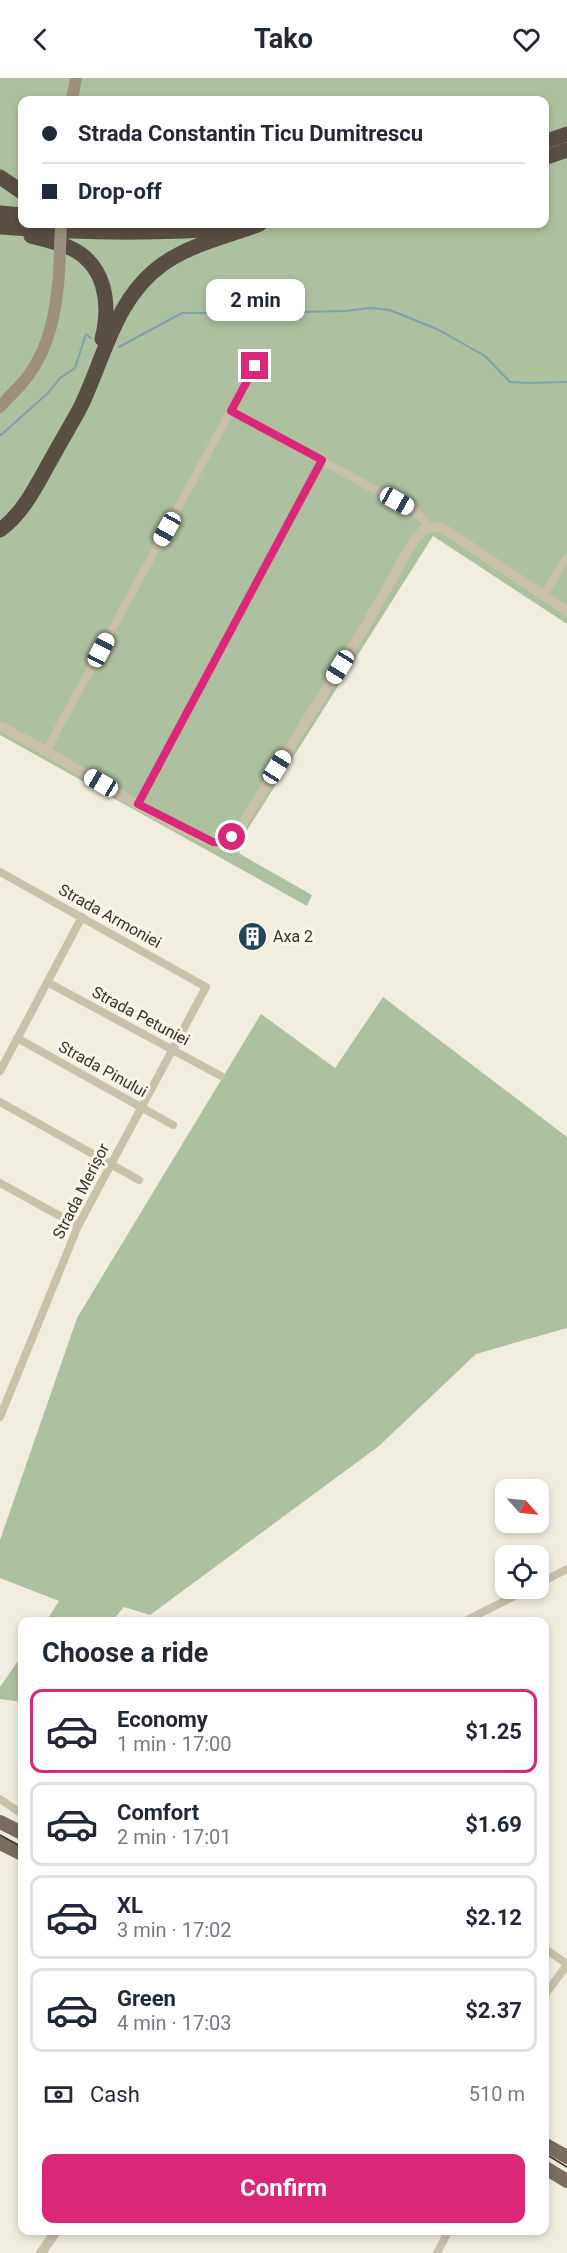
<!DOCTYPE html>
<meta charset="utf-8">
<style>
body{margin:0;font-family:Roboto,sans-serif;background:#f2f2f3;color:#1f2937;height:100vh;display:flex;flex-direction:column;font-size:22px;white-space:nowrap}
*{box-sizing:border-box;margin:0}
p{font-size:20px;color:#747a83}
.icon{flex:none;width:33px;height:33px;fill:none;stroke:currentColor;stroke-width:2;stroke-linecap:round;stroke-linejoin:round}
.map{position:relative;flex:1;overflow:hidden}
.panel{position:absolute;left:18px;top:1539px;width:531px;height:618px;display:flex;flex-direction:column;background:#fff;border-radius:12px;box-shadow:0 3px 9px #0003}
.panel>*{flex:none}
.top-card{position:absolute;left:18px;top:18px;width:531px;height:132px;border-radius:12px;box-shadow:0 3px 9px #0003;display:grid;align-content:center;height:132px;padding:0 24px;background:#fff}
.needle{width:39px;rotate:117deg}
.controls{position:absolute;left:495px;top:1401px;display:grid;gap:12px}
.controls a{display:grid;place-items:center;width:54px;height:54px;border-radius:12px;background:#fff;box-shadow:0 3px 9px #0003;font-size:30px}
.end{position:absolute;width:27px;height:27px;margin:-14px;border:8px solid #db2777;background:#fff;box-shadow:0 0 0 3px #fff}
.from{border-radius:50%}
.bubble{position:absolute;height:42px;border-radius:12px;background:#fff;box-shadow:0 3px 9px #0003;font-size:20px;font-weight:700;line-height:42px;text-align:center}
.car{position:absolute;width:18px;height:36px;margin:-18px -9px;border-radius:8px;box-shadow:0 0 4px 2px #0007;background:linear-gradient(#fff 24%,#345 0 40%,#fff 0 76%,#345 0 86%,#fff 0)}
.top-card b{display:flex;align-items:center;gap:21px;height:57px;font-size:22px}
.top-card b+b{border-top:2px solid #e0e1e3}
.top-card i{width:15px;height:15px;background:#1f2937}
ul{padding:0;list-style:none}
li{display:flex;align-items:center;gap:18px;height:84px;margin:0 12px 9px;padding:0 12px;border:3px solid #e0e1e3;border-radius:12px}
li div{flex:1}
li b{display:block;font-size:22px}
li em{font-style:normal;font-weight:700}
li.selected{border-color:#db2777}
li>.icon{width:54px;height:54px;stroke-width:1.5}
h2{padding:0 24px;font-size:27px;line-height:72px}
.pay{display:flex;align-items:center;gap:15px;height:66px;padding:0 24px;font-size:22px}
.pay p{margin-inline-start:auto}
.primary-button{display:flex;gap:12px;margin-top:auto;padding:12px 24px}
.primary-button a{flex:1;height:69px;border-radius:12px;background:#db2777;color:#fff;font-size:24px;font-weight:700;line-height:69px;text-align:center}
header{display:flex;justify-content:space-between;align-items:center;height:78px;padding:0 24px;background:#fff;font-size:27px;font-weight:700}
.map>svg:first-child{display:block}
.green{fill:#adc09f;fill-rule:evenodd}
.lines{fill:none;stroke-linecap:round;stroke-linejoin:round}
.stream{stroke:#7fa0ae;stroke-width:2}
.minor{stroke:#cac1ab;stroke-width:8}
.tertiary{stroke:#cac1ab;stroke-width:10}
.secondary{stroke:#9d917d;stroke-width:12}
.primary{stroke:#796d5c;stroke-width:14}
.motorway{stroke:#584e42;stroke-width:15}
.tram{stroke:#38322a;stroke-width:1.5}
.secondary-bridge{stroke:#9d917d;stroke-width:12}
.route{stroke:#db2777;stroke-width:8}
.labels{text-anchor:middle;dominant-baseline:central;stroke-width:6;stroke-linejoin:round;paint-order:stroke}
.street-label{font-size:16px;fill:#38322a;stroke:#f9f6eb}
.poi-label{font-size:16px;fill:#38322a;stroke:#f9f6eb;text-anchor:start}
</style>
<header><svg class="icon" aria-label="back" viewBox="0 0 24 24"><path d="M15 5l-7 7 7 7"/></svg>Tako<svg class="icon" aria-label="heart" viewBox="0 0 24 24"><path d="M12 20l-8-8c-3-5 5-10 8-4 3-6 11-1 8 4z"/></svg></header>
<div class="map">
<svg width="567" height="2175" viewBox="0 0 567 2175">
<rect width="100%" height="100%" fill="#f2eedf"/>
<path class="green" d="M0,0H567V546L433,458L244,757L238,770L240,776L312,817L307,828L0,657ZM22,22H544V146H22Z
M383,919L567,1059V1250L476,1276L379,1368L150,1537L124,1529L112,1543H46L59,1523L0,1500V1462L77,1240L261,936L335,990Z
M22,1577V1624L0,1621V1609Z"/>
<g class="lines">
<path class="stream" d="M119,269L182,235H223L250,226L301,234L345,233L370,230L390,232L439,252L485,278L510,304L527,305L567,304
M0,356L1,357L49,314L60,300L75,290L86,256L91,260"/>
<path class="minor" d="M231,333L416,434L429,448
M543,518L567,479
M46,673L255,288
M138,726L322,382
M0,794L206,909L78,1148L0,1339
M47,904L221,998
M17,960L173,1047
M0,993L82,839
M0,1024L139,1102
M0,1105L78,1148
M538,1506L567,1491
M463,1544L530,1510
M0,1721L22,1736
M544,1870L567,1886
M544,1918L567,1887
M437,2175L449,2152"/>
<path class="tertiary" d="M0,648C18,658 36,667 53,677C79,692 200,767 221,765C233,764 240,749 246,740L365,549L414,462L426,450L440,449L447,453L567,533
M41,2175L57,2152"/>
<path class="secondary" d="M72,22L76,0
M0,329C9,318 20,309 28,298C50,268 56,233 59,197"/>
<path class="primary" d="M0,1744L22,1755
M0,1765L22,1776
M544,2066L567,2079
M544,2089L567,2103"/>
<path class="motorway" d="M544,64L567,56
M544,80L567,72
M0,99L22,114
M0,135L22,137
M0,149C79,155 158,157 237,149
M31,158C43,161 56,164 68,169C106,185 111,226 102,261
M0,452C25,434 38,404 53,378C62,361 73,344 82,326C105,277 116,219 163,186C191,166 228,158 260,146"/>
<path class="tram" d="M0,1757L22,1769
M544,2075L567,2089"/>
<path class="secondary-bridge" d="M59,197L61,146"/>
</g>
<g class="lines">
<path class="route" d="M232,759L223,765L213,764L138,726L322,382L231,333L255,288"/>
</g>
<defs>
<symbol id="building-disc" viewBox="-11 -11 22 22"><circle r="9.5" fill="#214758" stroke="#f9f6eb"/><path d="M-4-6H4V6H1V3H-1V6H-4ZM-2.5-4.3h1.7v1.8h-1.7ZM.8-4.3h1.7v1.8H.8ZM-2.5-1h1.7V.8h-1.7ZM.8-1h1.7V.8H.8Z" fill="#fff"/></symbol>
</defs>
<g fill-rule="evenodd">
<use href="#building-disc" x="236" y="842" width="33" height="33"/>
</g>
<g class="labels">
<g class="street-label">
<text transform="translate(110 838) rotate(29)">Strada Armoniei</text>
<text transform="translate(141 938) rotate(28)">Strada Petuniei</text>
<text transform="translate(103 991) rotate(29)">Strada Pinului</text>
<text transform="translate(81 1113) rotate(-63)">Strada Merișor</text>
</g>
<g class="poi-label">
<text x="273" y="858">Axa 2</text>
</g>
</g>
</svg>
<div class="controls">
<a><svg class="needle" viewBox="-14 -14 28 28"><path d="M0-13l5 13h-10z" fill="#e53935"/><path d="M0 13l5-13h-10z" fill="#747a83"/></svg></a>
<a><svg class="icon" aria-label="locate" viewBox="0 0 24 24"><circle cx="12" cy="12" r="6"/><path d="M12 2v4M12 18v4M2 12h4M18 12h4"/></svg></a>
</div>
<i class="end from" style="left:232px;top:759px"></i>
<i class="end" style="left:255px;top:288px"></i>
<div class="bubble" style="left:206px;top:201px;width:99px">2 min</div>
<i class="car" style="left:397px;top:423px;rotate:119deg"></i>
<i class="car" style="left:167px;top:451px;rotate:209deg"></i>
<i class="car" style="left:101px;top:572px;rotate:28deg"></i>
<i class="car" style="left:340px;top:589px;rotate:212deg"></i>
<i class="car" style="left:277px;top:689px;rotate:32deg"></i>
<i class="car" style="left:101px;top:705px;rotate:300deg"></i>
<div class="top-card">
<b><i class="from"></i>Strada Constantin Ticu Dumitrescu</b>
<b><i></i>Drop-off</b>
</div>
<section class="panel">
<h2>Choose a ride</h2>
<ul>
<li class="selected"><svg class="icon" aria-label="car" viewBox="0 0 24 24"><path d="M5 17H2v-5l4-1 3-4h7l3 4 3 1v5h-3M9 17h6M6 11h13"/><circle cx="7" cy="17" r="2"/><circle cx="17" cy="17" r="2"/></svg><div><b>Economy</b><p>1 min · 17:00</p></div><em>$1.25</em></li>
<li><svg class="icon" aria-label="car" viewBox="0 0 24 24"><path d="M5 17H2v-5l4-1 3-4h7l3 4 3 1v5h-3M9 17h6M6 11h13"/><circle cx="7" cy="17" r="2"/><circle cx="17" cy="17" r="2"/></svg><div><b>Comfort</b><p>2 min · 17:01</p></div><em>$1.69</em></li>
<li><svg class="icon" aria-label="car" viewBox="0 0 24 24"><path d="M5 17H2v-5l4-1 3-4h7l3 4 3 1v5h-3M9 17h6M6 11h13"/><circle cx="7" cy="17" r="2"/><circle cx="17" cy="17" r="2"/></svg><div><b>XL</b><p>3 min · 17:02</p></div><em>$2.12</em></li>
<li><svg class="icon" aria-label="car" viewBox="0 0 24 24"><path d="M5 17H2v-5l4-1 3-4h7l3 4 3 1v5h-3M9 17h6M6 11h13"/><circle cx="7" cy="17" r="2"/><circle cx="17" cy="17" r="2"/></svg><div><b>Green</b><p>4 min · 17:03</p></div><em>$2.37</em></li>
</ul>
<div class="pay"><svg class="icon" aria-label="cash" viewBox="0 0 24 24"><path d="M3 7h18v10H3z"/><circle cx="12" cy="12" r="2"/></svg>Cash<p>510 m</p></div>
<div class="primary-button"><a>Confirm</a></div>
</section>
</div>
